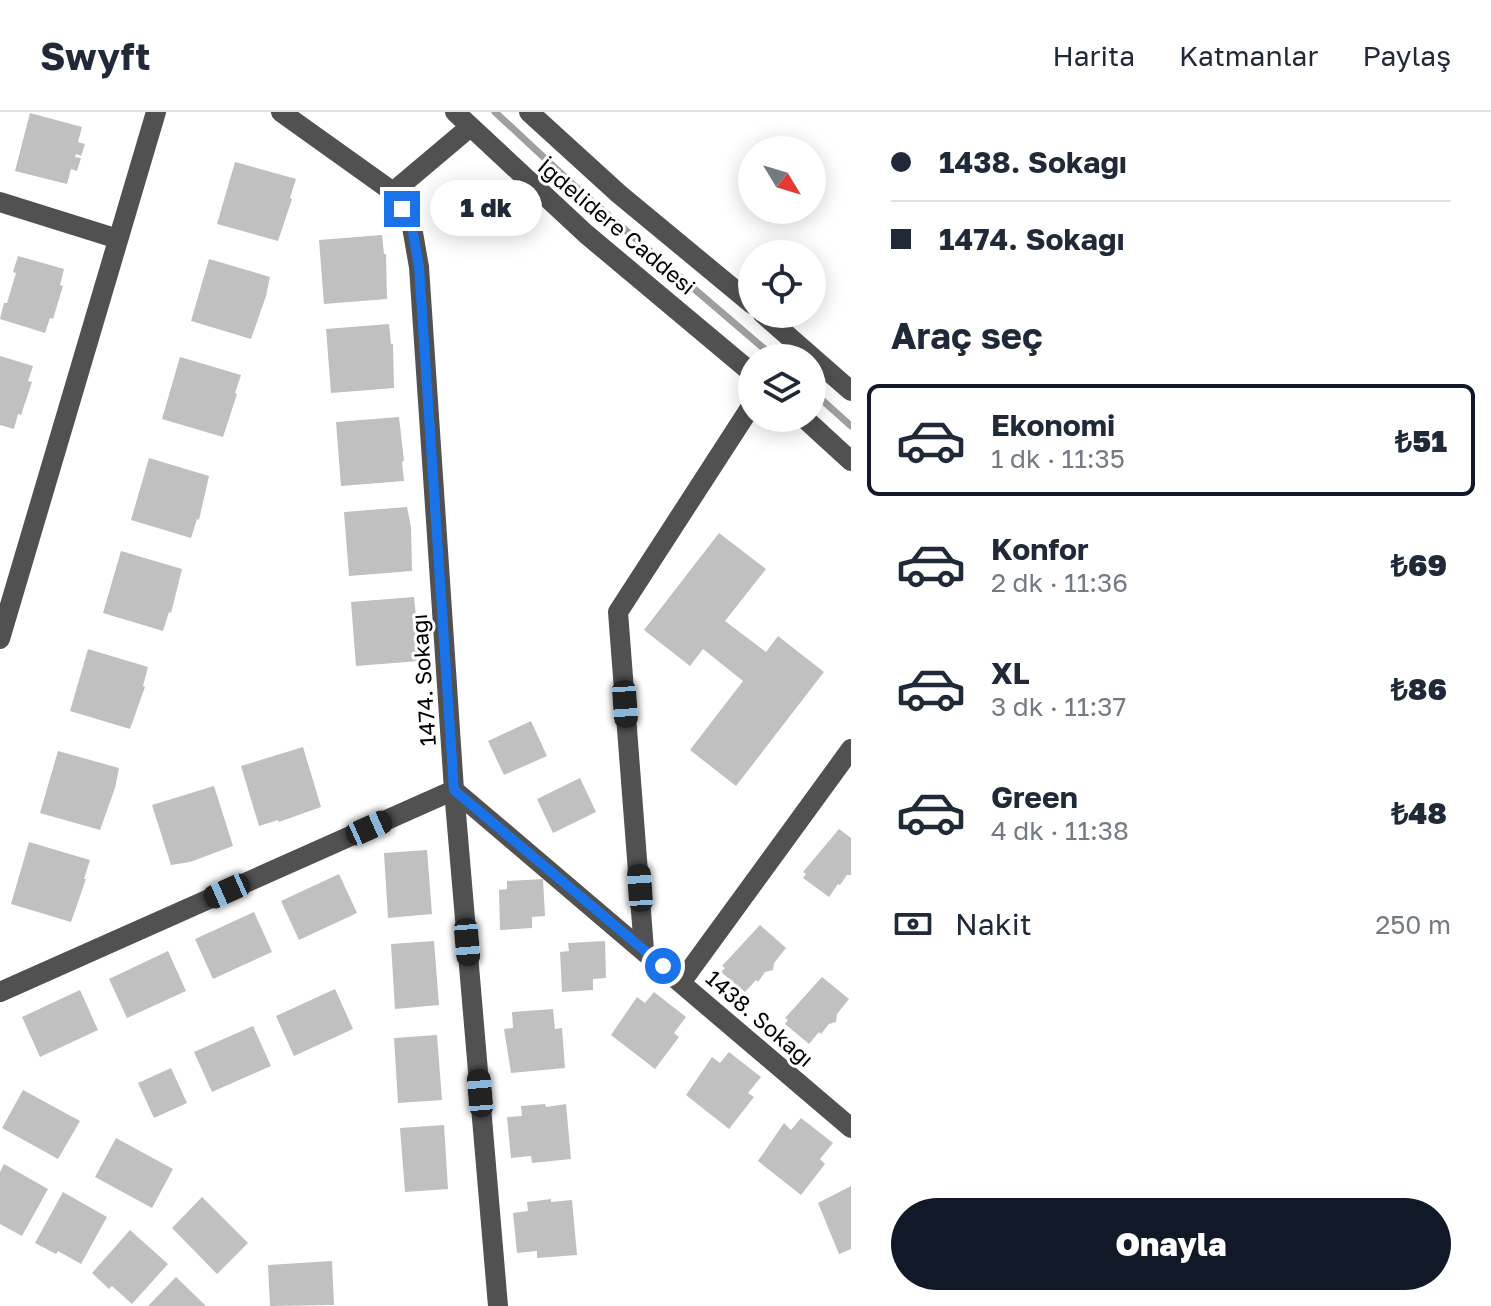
<!DOCTYPE html>
<html lang="tr">
<meta charset="utf-8">
<style>
body{margin:0;font-family:"Golos Text",sans-serif;background:#f6f6f7;color:#1f2937;height:100vh;display:flex;flex-direction:column;font-size:30px;white-space:nowrap}
*{box-sizing:border-box;margin:0}
p{font-size:26px;color:#747a83}
.icon{flex:none;width:44px;height:44px;fill:none;stroke:currentColor;stroke-width:2;stroke-linecap:round;stroke-linejoin:round}
.map{position:relative;flex:1;overflow:hidden}
.drawer{display:flex;flex-direction:column;background:#fff;width:640px}
.drawer>*{flex:none}
.hud{display:grid;align-content:center;height:176px;padding:0 40px;background:#fff}
.needle{width:52px;rotate:128deg}
.buttons{position:absolute;left:738px;top:24px;display:grid;gap:16px}
.buttons a{display:grid;place-items:center;width:88px;height:88px;border-radius:50%;background:#fff;box-shadow:0 4px 20px #0003;font-size:40px}
.end{position:absolute;width:36px;height:36px;margin:-18px;border:10px solid #1a73e8;background:#fff;box-shadow:0 0 0 4px #fff}
.from{border-radius:50%}
.bubble{position:absolute;height:56px;border-radius:28px;background:#fff;box-shadow:0 4px 20px #0003;font-size:26px;font-weight:800;line-height:56px;text-align:center}
.car{position:absolute;width:24px;height:48px;margin:-24px -12px;border-radius:10px;box-shadow:0 0 6px 2px #0007;background:linear-gradient(#222 24%,#8ab4d8 0 40%,#222 0 76%,#8ab4d8 0 86%,#222 0)}
.hud b{display:flex;align-items:center;gap:28px;height:76px;font-size:30px}
.hud b+b{border-top:2px solid #e0e1e3}
.hud i{width:20px;height:20px;background:#1f2937}
ul{padding:0;list-style:none}
li{display:flex;align-items:center;gap:24px;height:112px;margin:0 16px 12px;padding:0 24px;border:4px solid transparent;border-radius:12px}
li div{flex:1}
li b{display:block;font-size:30px}
li em{font-style:normal;font-weight:800}
li.selected{border-color:#111827}
li>.icon{width:72px;height:72px;stroke-width:1.5}
h2{padding:0 40px;font-size:36px;line-height:96px}
.pay{display:flex;align-items:center;gap:20px;height:88px;padding:0 40px;font-size:30px}
.pay p{margin-inline-start:auto}
.button{display:flex;gap:16px;margin-top:auto;padding:16px 40px}
.button a{flex:1;height:92px;border-radius:48px;background:#111827;color:#fff;font-size:32px;font-weight:800;line-height:92px;text-align:center}
header{display:flex;align-items:center;gap:48px;box-sizing:border-box;height:112px;padding:0 40px;background:#fff;border-bottom:2px solid #e0e1e3}
header strong{font-size:38px}
nav{display:flex;gap:44px;margin-inline-start:auto;font-size:28px}
main{display:flex;flex:1;min-height:0}
.map>svg:first-child{display:block}
.lines{fill:none;stroke-linecap:round;stroke-linejoin:round}
.stream{stroke:#9f9f9f;stroke-width:7}
.building{fill:#c0c0c0}
.minor{stroke:#515151;stroke-width:20}
.route{stroke:#1a73e8;stroke-width:10}
.labels{text-anchor:middle;dominant-baseline:central;stroke-width:6;stroke-linejoin:round;paint-order:stroke}
.street-label{font-size:22px;fill:#000;stroke:#fff}
</style>
<header>
<strong>Swyft</strong>
<nav><a>Harita</a><a>Katmanlar</a><a>Paylaş</a></nav>
</header>
<main>
<div class="map">
<svg width="851" height="1194" viewBox="0 0 851 1194">
<rect width="100%" height="100%" fill="#fff"/>
<g class="lines">
<path class="stream" d="M495,0L581,80L775,246
M812,279L851,314"/>
</g>
<path class="building" d="M30,1L82,15L78,30L85,32L81,44L76,42L75,45L81,46L77,59L71,57L67,72L15,59Z
M235,50L296,67L290,86L292,87L278,129L217,112Z
M382,123L384,142H386L387,187L324,192L319,128Z
M18,144L64,157L60,173L63,174L53,207L50,206L45,221L0,207L4,191H7L16,161L13,160Z
M209,147L270,165L266,184L251,227L191,209Z
M389,212L391,232H393L394,276L331,281L326,217Z
M0,244L33,254L28,269L32,270L21,303L18,302L14,317L0,313Z
M180,245L241,263L235,281L237,282L223,325L162,307Z
M399,305L404,349L402,350L404,369L341,374L336,310Z
M149,346L209,364L199,408L197,407L191,426L131,408Z
M407,395L411,415L412,459L349,464L344,400Z
M719,421L766,457L725,509L766,540L778,524L824,560L736,674L690,638L743,569L703,537L690,554L644,518Z
M121,439L182,457L171,501L169,500L163,519L103,501Z
M414,485L416,505H418L419,549L356,554L351,490Z
M88,537L148,555L143,574L145,575L130,617L70,599Z
M531,609L547,644L504,663L488,629Z
M303,635L321,695L279,710L278,708L259,714L241,654Z
M58,639L119,656L115,676L100,718L40,701Z
M580,666L596,700L553,721L537,687Z
M214,674L233,734L190,750L171,753L152,693Z
M839,717L851,726V763H847L840,773L838,772L829,785L803,766L806,762L803,760Z
M29,730L90,748L84,767H86L71,810L11,792Z
M427,738L432,802L388,806L384,741Z
M339,762L357,801L299,828L281,789Z
M543,767L545,804L532,805V816L500,818L499,778L507,777V769Z
M254,800L272,840L213,867L195,827Z
M760,813L786,836L774,851L773,858L765,860L758,870L756,868L745,880L721,860L725,856L722,854Z
M434,829L439,893L395,897L391,832Z
M605,829L606,866L593,867V878L562,880L560,840L569,839L568,831Z
M168,839L186,879L127,906L109,867Z
M822,865L849,887L837,902L836,910L829,912L821,922L819,920L809,932L785,912L788,908L785,906Z
M335,877L353,917L294,944L276,904Z
M80,878L98,918L40,945L22,905Z
M654,880L686,905L674,921L679,925L655,957L611,923L637,885L645,891Z
M553,897L555,917L562,916L565,956L511,961L504,917L513,916L512,900Z
M253,914L271,954L212,980L194,940Z
M437,923L442,988L398,991L394,926Z
M729,940L761,965L748,981L754,985L729,1017L686,983L712,945L720,951Z
M171,956L187,991L154,1006L138,971Z
M23,978L80,1009L58,1047L2,1016Z
M545,992L546,995L566,992L571,1047L532,1051L531,1044L511,1046L507,1005L522,1004L521,994Z
M801,1006L833,1031L820,1047L825,1052L801,1083L758,1049L784,1011L791,1018Z
M444,1013L448,1077L405,1080L400,1016Z
M116,1026L173,1057L152,1096L95,1065Z
M4,1052L48,1077L22,1124L0,1112V1060Z
M851,1074V1137L839,1142L818,1091Z
M63,1080L107,1105L81,1152L58,1139L56,1142L35,1131Z
M202,1085L248,1131L217,1162L172,1116Z
M551,1087V1090L572,1088L577,1143L537,1146V1139L517,1141L513,1101L528,1099L527,1090Z
M130,1118L168,1152L132,1192L112,1174L109,1177L92,1161Z
M332,1149L334,1193L270,1194L268,1153Z
M176,1165L206,1194H148Z"/>
<g class="lines">
<path class="minor" d="M281,0L393,80L412,115L419,155L454,678L498,1194
M455,0L586,122L752,261
M529,0L619,82L752,192
M393,80L470,15
M0,90L118,127
M763,202L851,279
M804,306L851,349
M0,527L156,0
M454,678L851,1016
M644,838L618,500L752,293
M682,869L851,637
M0,880L454,678"/>
</g>
<g class="lines">
<path class="route" d="M402,97L412,115L419,155L454,678L663,854"/>
</g>
<g class="labels">
<g class="street-label">
<text transform="translate(617 114) rotate(40)">İğdelidere Caddesi</text>
<text transform="translate(423 568) rotate(-94)">1474. Sokağı</text>
<text transform="translate(760 906) rotate(41)">1438. Sokağı</text>
</g>
</g>
</svg>
<div class="buttons">
<a><svg class="needle" viewBox="-14 -14 28 28"><path d="M0-13l5 13h-10z" fill="#e53935"/><path d="M0 13l5-13h-10z" fill="#747a83"/></svg></a>
<a><svg class="icon" aria-label="locate" viewBox="0 0 24 24"><circle cx="12" cy="12" r="6"/><path d="M12 2v4M12 18v4M2 12h4M18 12h4"/></svg></a>
<a><svg class="icon" aria-label="layers" viewBox="0 0 24 24"><path d="M12 4l9 5-9 5-9-5zM3 14l9 5 9-5"/></svg></a>
</div>
<i class="end from" style="left:663px;top:854px"></i>
<i class="end" style="left:402px;top:97px"></i>
<div class="bubble" style="left:430px;top:68px;width:112px">1 dk</div>
<i class="car" style="left:625px;top:592px;rotate:176deg"></i>
<i class="car" style="left:369px;top:716px;rotate:66deg"></i>
<i class="car" style="left:640px;top:776px;rotate:356deg"></i>
<i class="car" style="left:227px;top:779px;rotate:246deg"></i>
<i class="car" style="left:467px;top:830px;rotate:175deg"></i>
<i class="car" style="left:480px;top:981px;rotate:355deg"></i>
</div>
<section class="drawer">
<div class="hud">
<b><i class="from"></i>1438. Sokağı</b>
<b><i></i>1474. Sokağı</b>
</div>
<h2>Araç seç</h2>
<ul>
<li class="selected"><svg class="icon" aria-label="car" viewBox="0 0 24 24"><path d="M5 17H2v-5l4-1 3-4h7l3 4 3 1v5h-3M9 17h6M6 11h13"/><circle cx="7" cy="17" r="2"/><circle cx="17" cy="17" r="2"/></svg><div><b>Ekonomi</b><p>1 dk · 11:35</p></div><em>₺51</em></li>
<li><svg class="icon" aria-label="car" viewBox="0 0 24 24"><path d="M5 17H2v-5l4-1 3-4h7l3 4 3 1v5h-3M9 17h6M6 11h13"/><circle cx="7" cy="17" r="2"/><circle cx="17" cy="17" r="2"/></svg><div><b>Konfor</b><p>2 dk · 11:36</p></div><em>₺69</em></li>
<li><svg class="icon" aria-label="car" viewBox="0 0 24 24"><path d="M5 17H2v-5l4-1 3-4h7l3 4 3 1v5h-3M9 17h6M6 11h13"/><circle cx="7" cy="17" r="2"/><circle cx="17" cy="17" r="2"/></svg><div><b>XL</b><p>3 dk · 11:37</p></div><em>₺86</em></li>
<li><svg class="icon" aria-label="car" viewBox="0 0 24 24"><path d="M5 17H2v-5l4-1 3-4h7l3 4 3 1v5h-3M9 17h6M6 11h13"/><circle cx="7" cy="17" r="2"/><circle cx="17" cy="17" r="2"/></svg><div><b>Green</b><p>4 dk · 11:38</p></div><em>₺48</em></li>
</ul>
<div class="pay"><svg class="icon" aria-label="cash" viewBox="0 0 24 24"><path d="M3 7h18v10H3z"/><circle cx="12" cy="12" r="2"/></svg>Nakit<p>250 m</p></div>
<div class="button"><a>Onayla</a></div>
</section>
</main>
